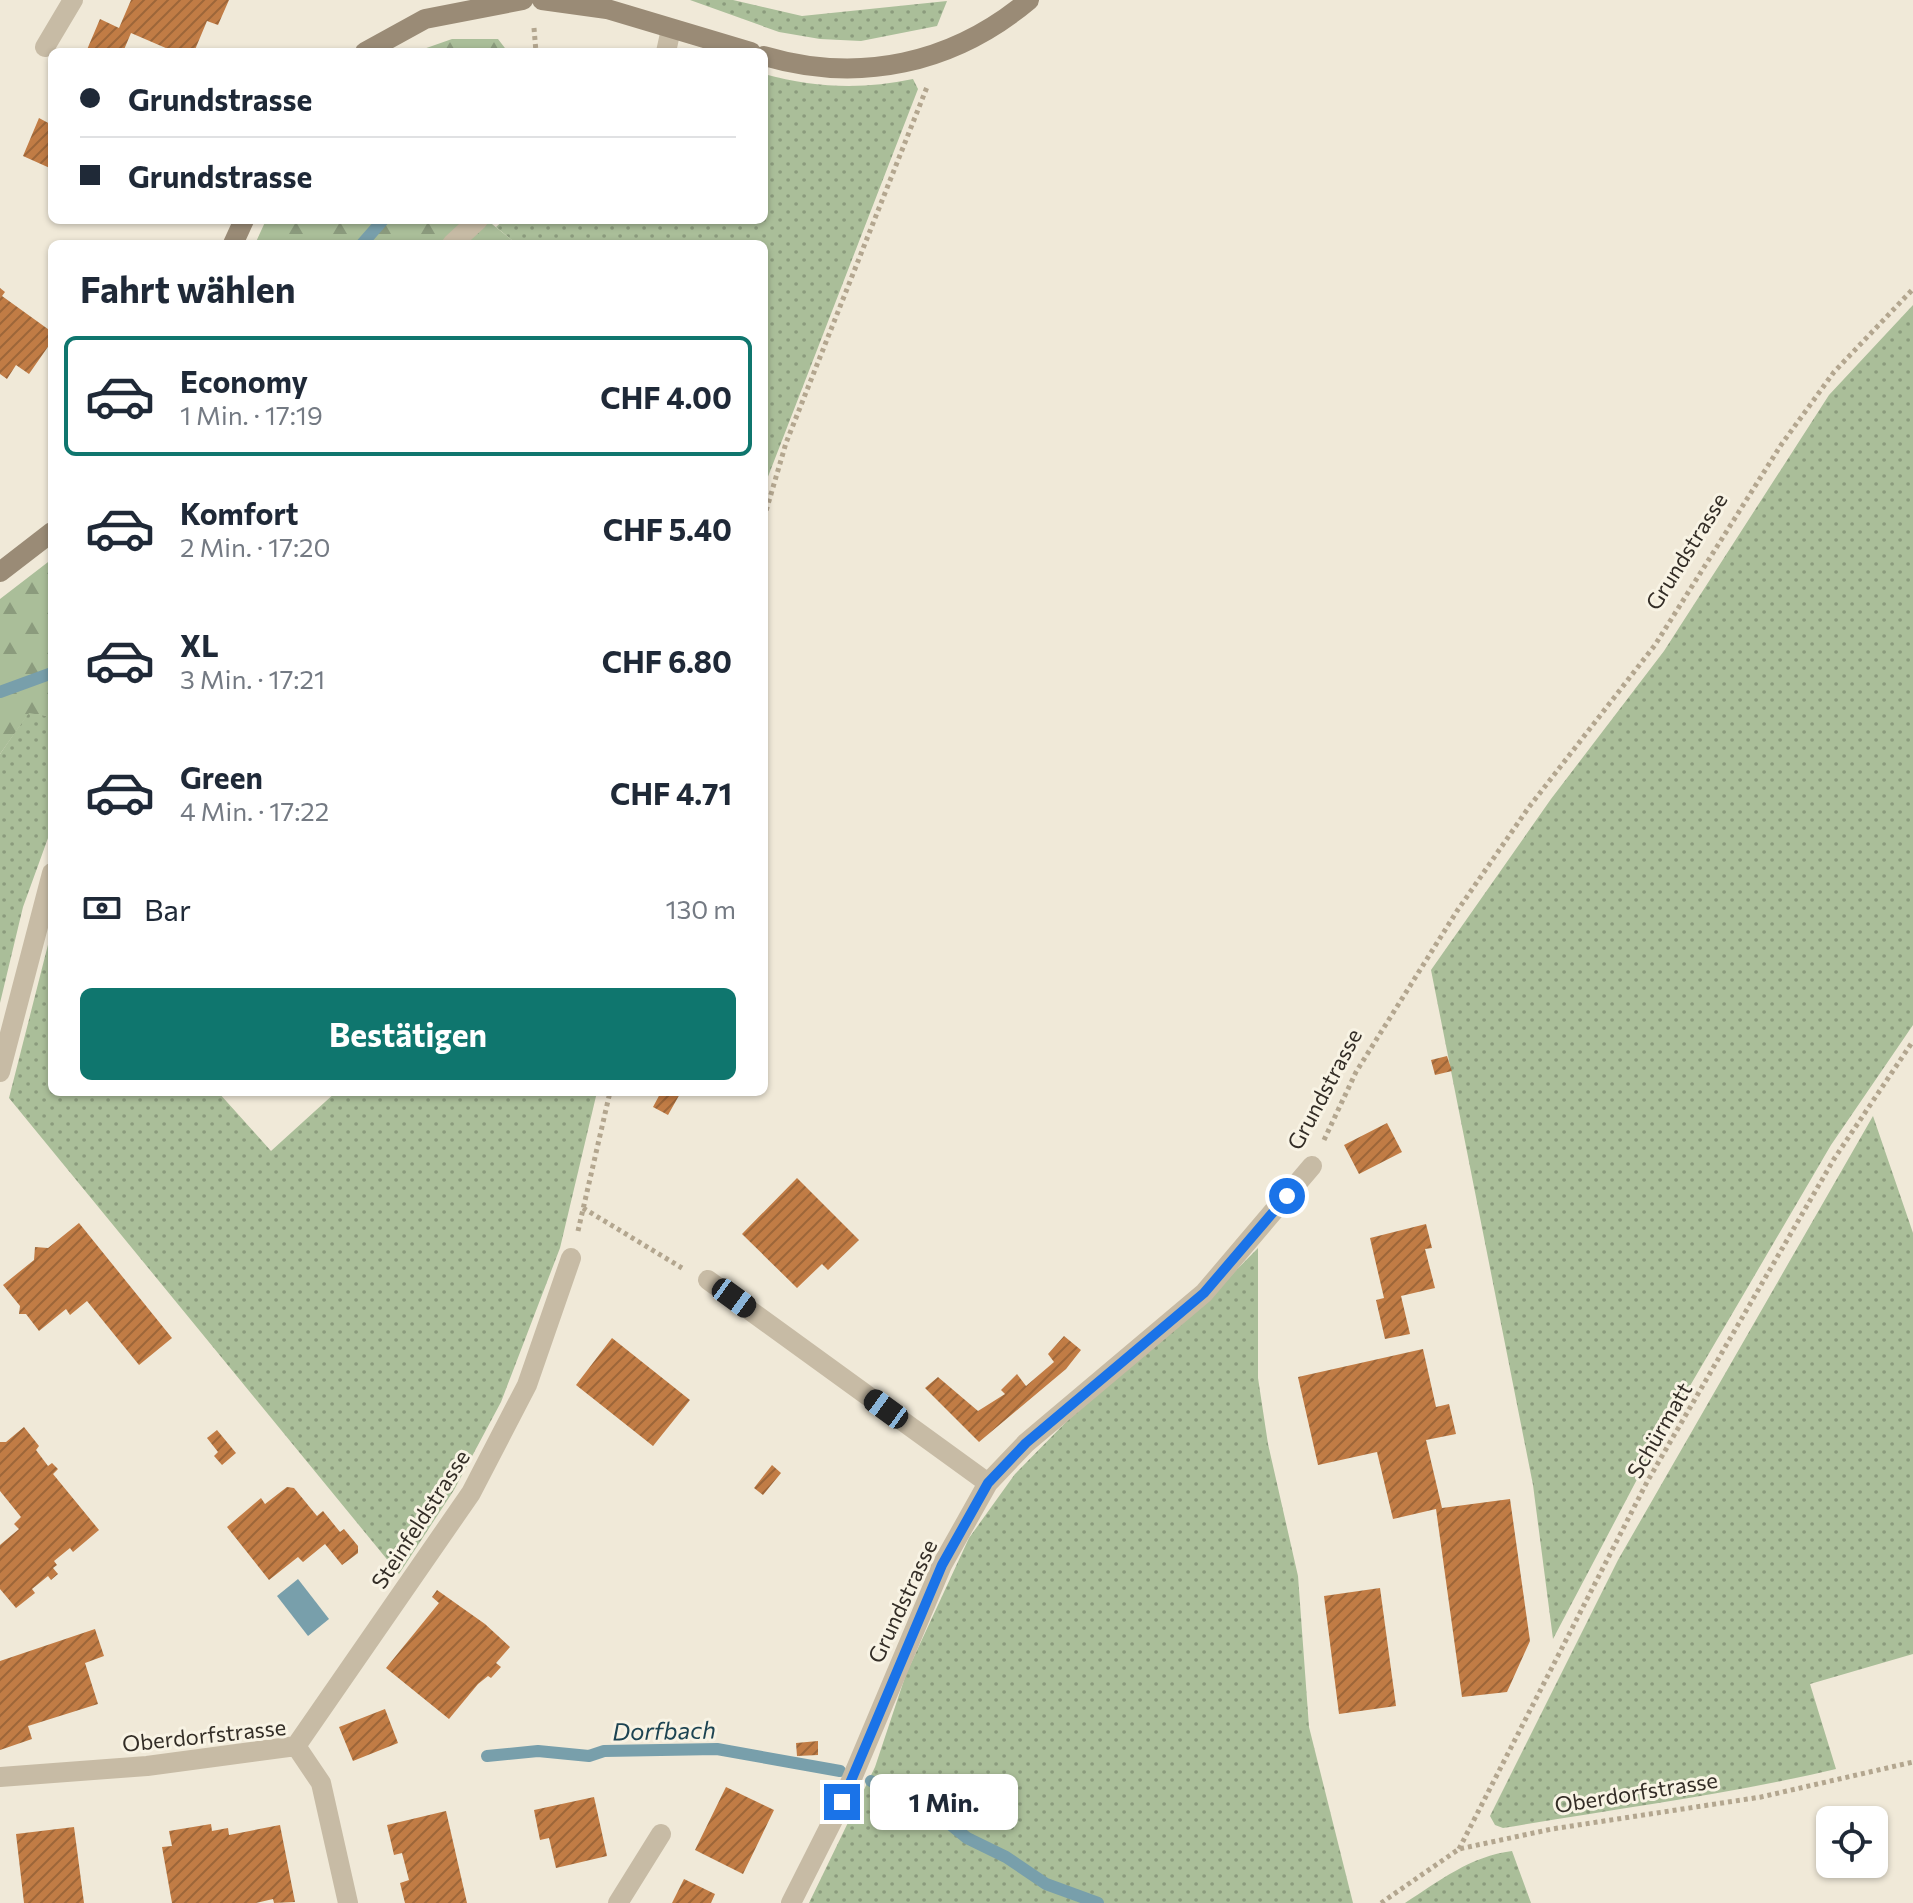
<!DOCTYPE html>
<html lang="de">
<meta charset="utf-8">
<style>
body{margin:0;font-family:Commissioner,sans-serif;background:#f2f2f3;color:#1f2937;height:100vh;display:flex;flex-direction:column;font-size:30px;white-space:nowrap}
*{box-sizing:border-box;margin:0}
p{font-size:26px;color:#747a83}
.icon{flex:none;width:44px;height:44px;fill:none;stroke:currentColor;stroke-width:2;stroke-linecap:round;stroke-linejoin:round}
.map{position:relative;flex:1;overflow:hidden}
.details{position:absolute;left:48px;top:240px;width:720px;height:856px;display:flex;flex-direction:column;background:#fff;border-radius:12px;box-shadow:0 2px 6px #0004}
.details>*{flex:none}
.guide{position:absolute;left:48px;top:48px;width:720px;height:176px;border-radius:12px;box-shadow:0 2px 6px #0004;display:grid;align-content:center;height:176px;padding:0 32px;background:#fff}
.fabs{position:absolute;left:1816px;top:1806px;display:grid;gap:16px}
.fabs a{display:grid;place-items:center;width:72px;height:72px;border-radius:12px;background:#fff;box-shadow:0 2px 6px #0004;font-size:40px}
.end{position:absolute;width:36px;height:36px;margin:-18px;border:10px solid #1a73e8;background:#fff;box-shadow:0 0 0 4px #fff}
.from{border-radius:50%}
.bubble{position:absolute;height:56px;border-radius:12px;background:#fff;box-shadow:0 2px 6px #0004;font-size:26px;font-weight:700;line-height:56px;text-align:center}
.car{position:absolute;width:24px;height:48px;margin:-24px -12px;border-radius:10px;box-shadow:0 0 6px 2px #0007;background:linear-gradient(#222 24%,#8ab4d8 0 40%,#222 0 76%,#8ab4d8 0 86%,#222 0)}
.guide b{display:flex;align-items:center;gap:28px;height:76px;font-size:30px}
.guide b+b{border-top:2px solid #e0e1e3}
.guide i{width:20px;height:20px;background:#1f2937}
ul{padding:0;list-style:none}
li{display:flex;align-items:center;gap:24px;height:120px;margin:0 16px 12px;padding:0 16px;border:4px solid transparent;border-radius:12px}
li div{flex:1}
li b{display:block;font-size:30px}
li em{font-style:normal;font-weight:700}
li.current{border-color:#0f766e}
li>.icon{width:72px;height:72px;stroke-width:1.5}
h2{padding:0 32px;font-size:36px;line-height:96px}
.pay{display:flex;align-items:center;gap:20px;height:88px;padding:0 32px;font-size:30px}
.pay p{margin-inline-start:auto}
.button{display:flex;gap:16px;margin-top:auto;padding:16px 32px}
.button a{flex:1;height:92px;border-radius:12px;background:#0f766e;color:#fff;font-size:32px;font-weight:700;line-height:92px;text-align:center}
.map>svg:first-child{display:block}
.grass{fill:url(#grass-dots)}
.forest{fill:url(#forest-firs)}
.water{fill:#789fab}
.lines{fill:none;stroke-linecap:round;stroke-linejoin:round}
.stream{stroke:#789fab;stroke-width:12}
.building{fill:url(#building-hatch)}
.path{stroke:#b3a68f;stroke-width:5;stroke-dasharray:4 4;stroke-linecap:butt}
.service{stroke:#c7bba5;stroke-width:20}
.minor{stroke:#c7bba5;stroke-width:20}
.secondary{stroke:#9a8b76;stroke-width:20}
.route{stroke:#1a73e8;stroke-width:10}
.labels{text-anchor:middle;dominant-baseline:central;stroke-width:6;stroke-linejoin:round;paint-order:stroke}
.street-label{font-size:22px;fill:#332d26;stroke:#f8f3e4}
.water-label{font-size:24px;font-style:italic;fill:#1d4452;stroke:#f8f3e4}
</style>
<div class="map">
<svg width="1913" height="1903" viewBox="0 0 1913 1903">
<defs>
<pattern id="grass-dots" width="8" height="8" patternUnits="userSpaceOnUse" patternTransform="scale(2)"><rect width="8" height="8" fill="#aabe99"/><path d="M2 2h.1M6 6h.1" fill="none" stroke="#8b9b7d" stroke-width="1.8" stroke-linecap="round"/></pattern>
<pattern id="forest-firs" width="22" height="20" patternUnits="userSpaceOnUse" patternTransform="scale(2)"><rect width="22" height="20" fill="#aabe99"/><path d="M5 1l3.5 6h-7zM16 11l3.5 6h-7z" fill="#8b9b7d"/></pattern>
<pattern id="building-hatch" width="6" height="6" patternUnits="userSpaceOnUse" patternTransform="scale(2)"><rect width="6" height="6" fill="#c17c45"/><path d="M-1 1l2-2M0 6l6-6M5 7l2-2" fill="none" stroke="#9d6639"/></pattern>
</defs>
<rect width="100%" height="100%" fill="#f0e9d8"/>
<path class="grass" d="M690,0H733L802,16L947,1L937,26L861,41L820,39L779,32Z
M764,74C815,88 862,90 913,79L918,89L764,487V244H511L513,241L496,227L504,220H764Z
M1913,305V1025L1831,1145L1653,1449L1553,1639L1533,1485L1431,970L1551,799L1664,651L1829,395Z
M29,712L52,717V827L23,907L0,1003V754Z
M52,929V1092H218L271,1151L336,1092H597L560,1248L501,1402L454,1490L399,1574L9,1098Z
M1873,1116L1913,1233V1654L1810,1684L1836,1769C1726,1795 1614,1809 1503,1828L1495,1825L1490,1816L1618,1560Z
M1258,1248V1378L1268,1444L1298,1576L1309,1727L1353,1903H809L875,1767L906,1674L969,1538L1015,1474L1069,1419L1198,1309Z
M1512,1851L1531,1903H1405C1439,1881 1471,1856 1512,1851Z"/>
<path class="forest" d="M452,39H498L508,52H415Z
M266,220H487L513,241L255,244Z
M52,559V717L29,713L0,754V599Z"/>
<path class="water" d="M298,1579L329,1619L308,1636L277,1596Z"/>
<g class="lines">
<path class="stream" d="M362,244L383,220
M0,692L52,673
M487,1756L538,1751L589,1756L604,1751L717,1749L840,1771
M871,1781L940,1816L967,1838L1006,1857L1046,1884L1098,1903"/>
</g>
<path class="building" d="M131,0H229L218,25L207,21L194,52H175L131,33L123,52H86L100,19L119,28Z
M39,118L52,125V169L23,156Z
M0,288L5,292L2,296L52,332V341L29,374L16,365L7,379L0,374Z
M1447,1056L1452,1071L1435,1075L1431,1060Z
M661,1092H681L668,1115L653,1107Z
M1387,1123L1402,1152L1359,1174L1344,1145Z
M797,1178L859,1240L828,1270L822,1264L797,1288L742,1234Z
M79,1223L172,1338L139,1365L87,1301L70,1315L66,1309L39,1331L26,1314H19L20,1306L3,1285L34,1260L35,1247L48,1248Z
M1426,1224L1432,1248L1425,1249L1435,1288L1401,1296L1410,1334L1385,1339L1376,1300L1384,1298L1370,1238Z
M1064,1336L1081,1350L1066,1369L979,1442L925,1388L938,1377L978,1411L1005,1394L1001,1390L1017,1374L1026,1386L1054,1362L1048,1354Z
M612,1338L690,1400L653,1446L576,1385Z
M1423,1349L1436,1407L1449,1404L1456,1434L1426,1440L1442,1508L1510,1499L1530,1641L1507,1692L1462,1697L1436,1509L1393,1519L1377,1452L1318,1465L1298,1377Z
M24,1427L39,1446L36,1450L48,1466L52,1463L58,1469L53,1474L99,1530L73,1552L70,1548L54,1561L57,1565L53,1568L58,1574L51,1580L48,1576L32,1589L35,1593L16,1608L0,1589V1545L19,1529L14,1524L21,1517L0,1491V1442H6Z
M217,1430L236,1453L222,1465L214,1456L218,1452L207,1438Z
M772,1465L781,1473L763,1495L754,1488Z
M287,1487L294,1488L317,1516L323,1511L340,1532L344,1529L358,1546V1553L342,1565L325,1544L303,1562L298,1557L269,1580L227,1527L261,1498L265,1504Z
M1380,1588L1396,1706L1339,1714L1324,1596Z
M437,1590L485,1624L510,1647L496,1663L501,1667L491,1678L488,1676L478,1684L449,1719L386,1668L439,1603L432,1597Z
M95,1629L104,1656L85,1663L98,1704L28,1726L32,1739L0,1750V1661Z
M385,1709L398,1743L353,1761L339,1727Z
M818,1741V1755L797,1756L796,1743Z
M726,1787L774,1810L743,1874L695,1850Z
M594,1797L607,1856L556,1868L549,1838L540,1840L534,1810Z
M446,1811L467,1903H405L400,1883L409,1880L402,1853L394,1855L387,1825Z
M211,1824L212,1831L228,1828L229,1835L280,1825L295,1902L274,1903L273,1899L256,1903H172L162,1847L172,1846L169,1831Z
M74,1827L84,1903H24L16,1834Z
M684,1879L715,1894L711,1903H672Z"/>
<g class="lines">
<path class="path" d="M534,28L536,52
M764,518L786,443L927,87
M1324,1140L1356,1072L1457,911L1529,807L1655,645L1781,445L1834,372L1913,289
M583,1208L682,1268
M578,1231L610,1092
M1459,1849L1647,1482L1834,1159L1913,1041
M1381,1903L1459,1849L1552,1829L1761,1797L1913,1762"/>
<path class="service" d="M45,47L73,0
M618,1903L661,1834"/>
<path class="minor" d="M666,52L671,29
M452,244L478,220
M0,1072L52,873
M708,1280L988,1483
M296,1746L471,1493L527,1385L571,1258
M0,1777L147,1766L296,1746L321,1783L348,1903
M791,1903L842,1802L942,1565L988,1483L1026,1443L1204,1293L1312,1166"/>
<path class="secondary" d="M542,0L607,9L751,52
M365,52L425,19L523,0
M764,56C859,84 953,64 1029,0
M233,244L244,220
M0,572L52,532"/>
</g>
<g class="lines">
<path class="route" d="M842,1802L942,1565L988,1483L1026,1443L1204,1293L1287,1196"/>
</g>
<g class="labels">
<g class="street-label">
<text transform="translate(1686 551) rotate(-58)">Grundstrasse</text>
<text transform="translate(1324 1089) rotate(-62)">Grundstrasse</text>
<text transform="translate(1659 1430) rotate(-60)">Schürmatt</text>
<text transform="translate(420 1519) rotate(-57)">Steinfeldstrasse</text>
<text transform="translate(902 1601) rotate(-65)">Grundstrasse</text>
<text transform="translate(204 1735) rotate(-6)">Oberdorfstrasse</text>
<text transform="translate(1636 1792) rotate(-9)">Oberdorfstrasse</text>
</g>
<g class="water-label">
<text transform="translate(664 1730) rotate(-1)">Dorfbach</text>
</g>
</g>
</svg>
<div class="fabs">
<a><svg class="icon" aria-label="locate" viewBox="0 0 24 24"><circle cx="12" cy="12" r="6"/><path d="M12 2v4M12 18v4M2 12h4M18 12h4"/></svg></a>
</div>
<i class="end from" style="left:1287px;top:1196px"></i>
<i class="end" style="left:842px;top:1802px"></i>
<div class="bubble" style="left:870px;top:1774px;width:148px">1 Min.</div>
<i class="car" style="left:734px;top:1298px;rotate:126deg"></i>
<i class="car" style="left:886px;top:1409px;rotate:306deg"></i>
<div class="guide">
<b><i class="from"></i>Grundstrasse</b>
<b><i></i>Grundstrasse</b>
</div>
<section class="details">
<h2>Fahrt wählen</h2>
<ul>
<li class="current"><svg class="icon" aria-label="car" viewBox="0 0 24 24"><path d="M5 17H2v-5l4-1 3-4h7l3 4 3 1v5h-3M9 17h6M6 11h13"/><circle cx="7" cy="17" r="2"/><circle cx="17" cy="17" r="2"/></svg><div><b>Economy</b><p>1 Min. · 17:19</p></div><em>CHF 4.00</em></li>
<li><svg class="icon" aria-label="car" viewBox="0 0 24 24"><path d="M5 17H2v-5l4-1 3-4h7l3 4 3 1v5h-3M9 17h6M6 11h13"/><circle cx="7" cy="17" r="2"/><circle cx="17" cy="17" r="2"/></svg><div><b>Komfort</b><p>2 Min. · 17:20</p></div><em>CHF 5.40</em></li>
<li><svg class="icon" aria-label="car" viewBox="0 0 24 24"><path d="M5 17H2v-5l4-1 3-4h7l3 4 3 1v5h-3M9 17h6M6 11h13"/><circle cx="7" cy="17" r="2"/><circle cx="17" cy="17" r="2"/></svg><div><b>XL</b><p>3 Min. · 17:21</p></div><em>CHF 6.80</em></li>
<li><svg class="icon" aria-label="car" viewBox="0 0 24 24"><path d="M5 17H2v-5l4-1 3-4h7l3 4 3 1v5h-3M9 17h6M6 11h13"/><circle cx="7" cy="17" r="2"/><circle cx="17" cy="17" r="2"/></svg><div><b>Green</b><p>4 Min. · 17:22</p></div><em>CHF 4.71</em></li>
</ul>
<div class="pay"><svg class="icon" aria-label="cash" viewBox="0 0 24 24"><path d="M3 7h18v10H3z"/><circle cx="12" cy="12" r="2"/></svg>Bar<p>130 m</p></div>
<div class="button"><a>Bestätigen</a></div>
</section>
</div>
